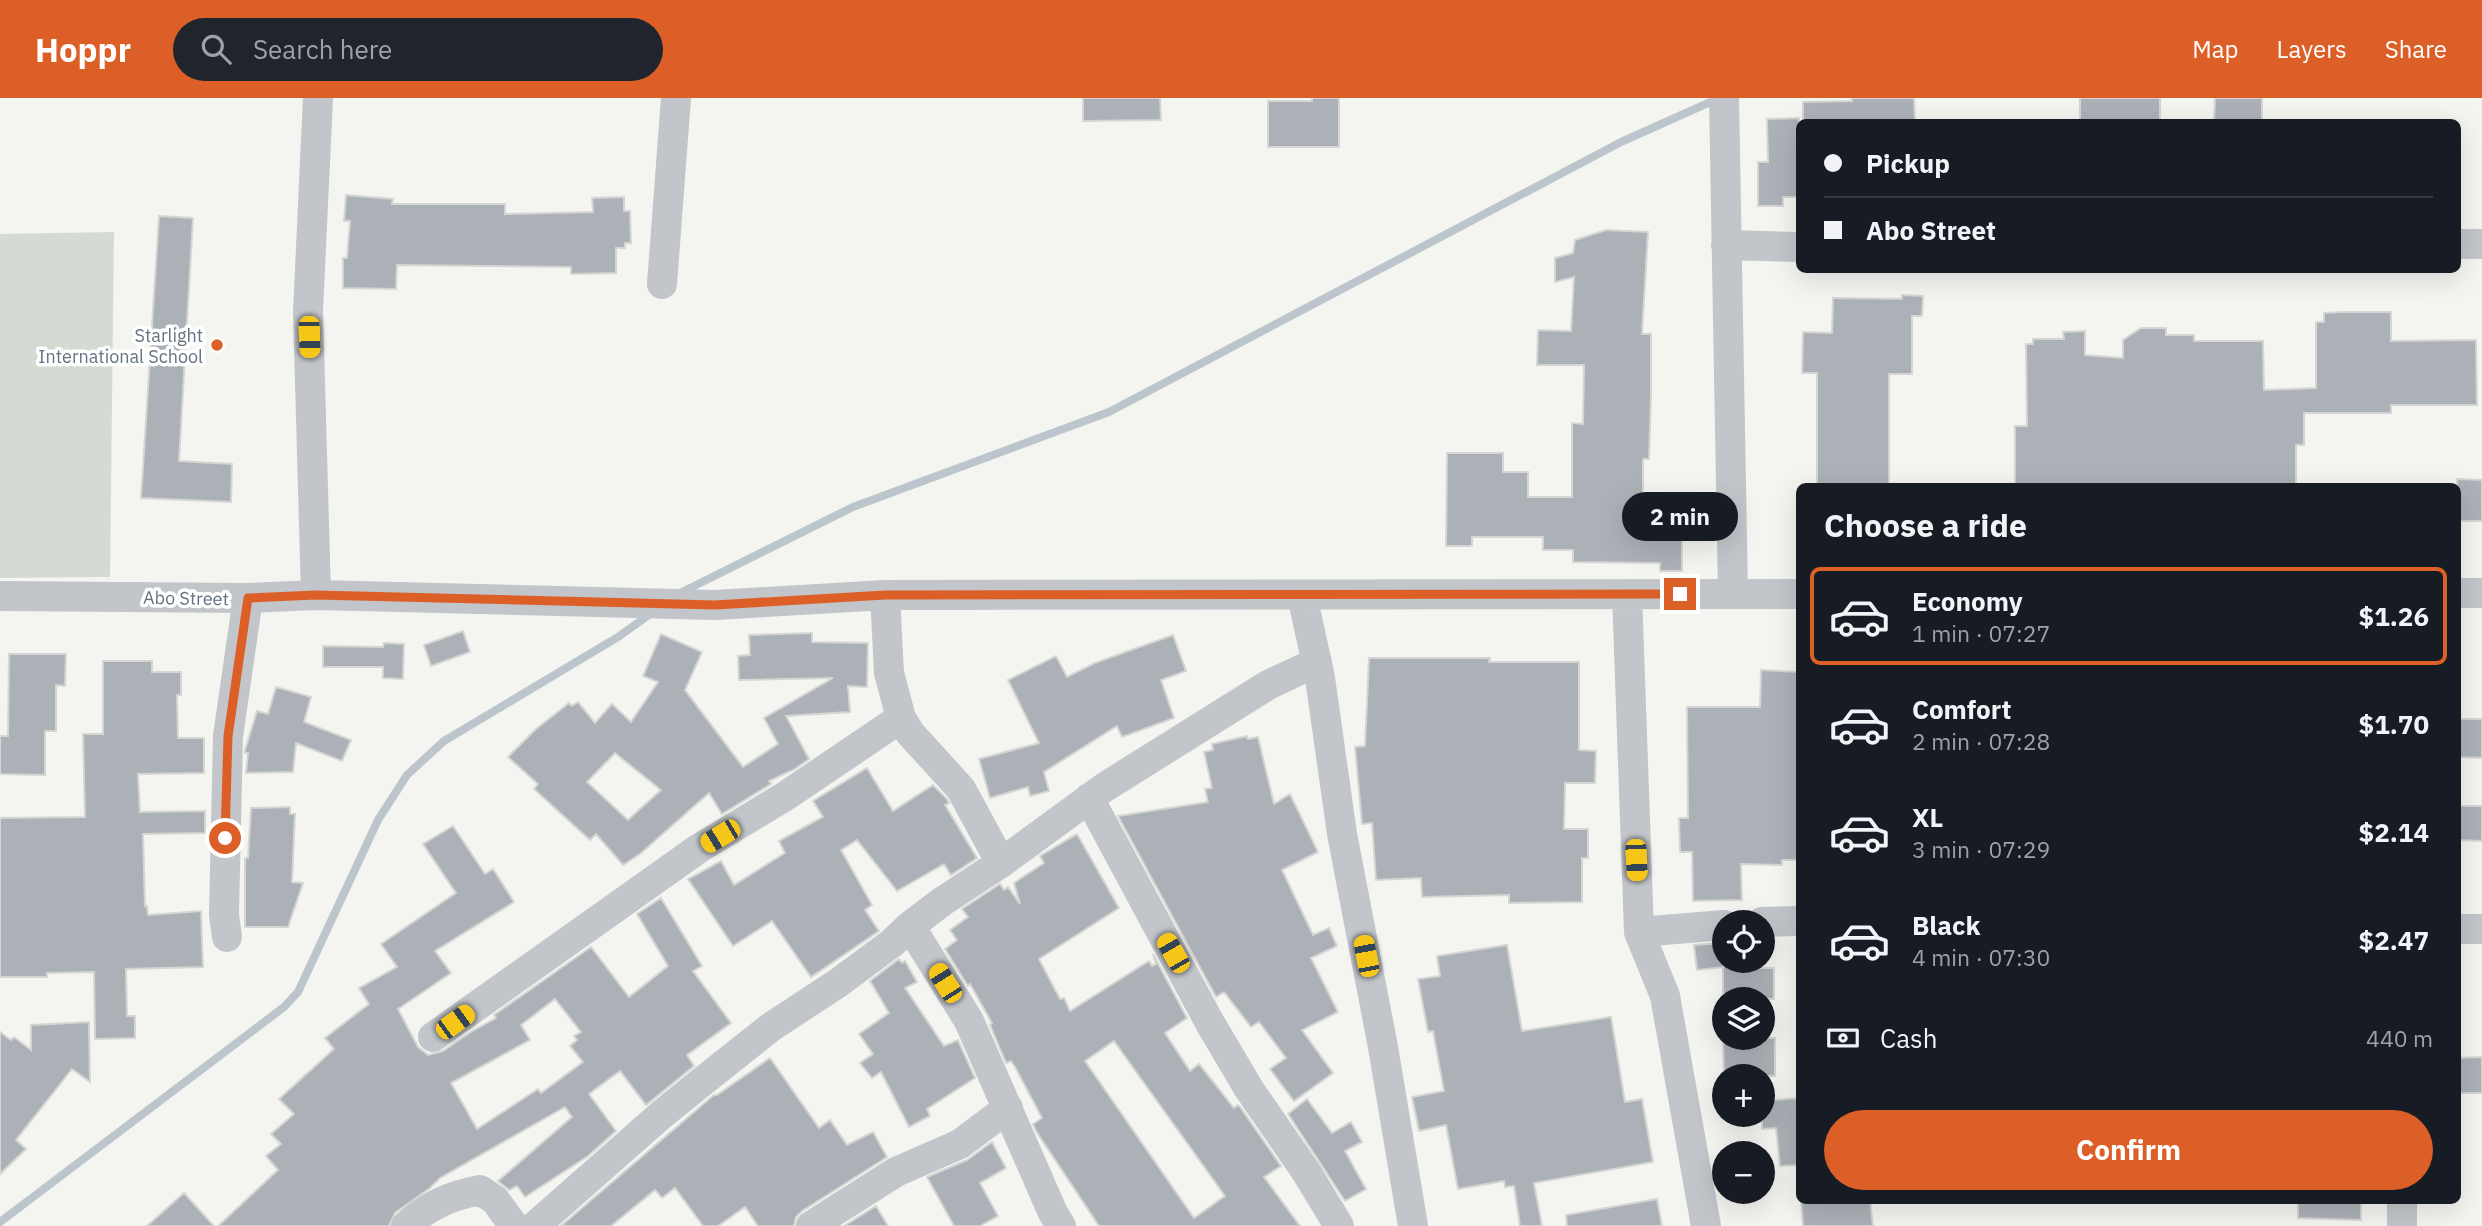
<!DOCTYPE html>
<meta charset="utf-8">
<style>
body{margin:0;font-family:"IBM Plex Sans",sans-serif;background:#20242c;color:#f1f3f6;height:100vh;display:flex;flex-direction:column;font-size:26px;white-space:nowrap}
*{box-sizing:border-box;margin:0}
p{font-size:23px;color:#9ea1a6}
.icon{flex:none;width:38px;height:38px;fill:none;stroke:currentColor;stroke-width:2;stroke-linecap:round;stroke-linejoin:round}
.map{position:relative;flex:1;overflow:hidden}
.panel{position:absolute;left:1796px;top:385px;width:665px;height:721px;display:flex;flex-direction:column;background:#171b24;border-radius:10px;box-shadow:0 7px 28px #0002}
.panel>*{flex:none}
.hud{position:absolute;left:1796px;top:21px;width:665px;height:154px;border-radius:10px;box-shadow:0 7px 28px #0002;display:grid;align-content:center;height:154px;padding:0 28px;background:#171b24}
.tools{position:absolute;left:1712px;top:812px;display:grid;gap:14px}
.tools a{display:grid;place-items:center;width:63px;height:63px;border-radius:50%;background:#171b24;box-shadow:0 7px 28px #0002;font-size:35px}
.end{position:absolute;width:32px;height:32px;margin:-16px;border:9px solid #dd5f28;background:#fff;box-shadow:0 0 0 4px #fff}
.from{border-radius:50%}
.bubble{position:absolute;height:49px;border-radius:24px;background:#171b24;box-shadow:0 7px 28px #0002;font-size:23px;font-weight:700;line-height:49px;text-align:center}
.car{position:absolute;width:21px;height:42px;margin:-21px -10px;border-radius:9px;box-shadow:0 0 5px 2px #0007;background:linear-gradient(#f5c518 24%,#345 0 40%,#f5c518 0 76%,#345 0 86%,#f5c518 0)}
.hud b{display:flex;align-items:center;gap:24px;height:66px;font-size:26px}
.hud b+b{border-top:2px solid #363941}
.hud i{width:18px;height:18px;background:#f1f3f6}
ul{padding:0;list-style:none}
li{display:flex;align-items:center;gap:21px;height:98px;margin:0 14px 10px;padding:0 14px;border:4px solid transparent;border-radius:10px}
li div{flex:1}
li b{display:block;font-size:26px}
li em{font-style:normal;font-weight:700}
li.on{border-color:#dd5f28}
li>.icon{width:63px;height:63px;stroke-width:1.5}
h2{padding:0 28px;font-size:32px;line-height:84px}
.pay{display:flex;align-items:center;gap:18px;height:77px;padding:0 28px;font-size:26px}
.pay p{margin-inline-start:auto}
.button{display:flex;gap:14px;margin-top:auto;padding:14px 28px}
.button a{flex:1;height:80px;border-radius:42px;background:#dd5f28;color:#fff;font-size:28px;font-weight:700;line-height:80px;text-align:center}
header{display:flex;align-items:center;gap:42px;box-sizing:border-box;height:98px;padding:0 35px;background:#dd5f28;color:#fff}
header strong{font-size:33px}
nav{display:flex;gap:38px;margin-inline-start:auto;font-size:24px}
.search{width:490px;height:63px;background:#20242c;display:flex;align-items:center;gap:18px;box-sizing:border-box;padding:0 24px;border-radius:38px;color:#9ea1a6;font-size:26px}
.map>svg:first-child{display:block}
.green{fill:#d5dbd2}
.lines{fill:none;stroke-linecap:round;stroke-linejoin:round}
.stream{stroke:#bbc5cb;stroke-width:8}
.building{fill:#abb1b6;stroke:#d5d6d3;stroke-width:2;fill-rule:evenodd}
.street{stroke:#c2c5c9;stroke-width:30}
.route{stroke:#dd5f28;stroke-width:9}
.poi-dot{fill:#dd5f28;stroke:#fff;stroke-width:2.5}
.labels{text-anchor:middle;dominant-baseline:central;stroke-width:7;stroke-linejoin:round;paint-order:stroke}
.poi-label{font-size:18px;fill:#647281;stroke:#fff;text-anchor:end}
.street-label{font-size:18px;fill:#647281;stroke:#fff}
</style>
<header>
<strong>Hoppr</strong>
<div class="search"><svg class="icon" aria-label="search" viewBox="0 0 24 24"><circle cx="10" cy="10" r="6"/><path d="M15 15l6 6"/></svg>Search here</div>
<nav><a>Map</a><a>Layers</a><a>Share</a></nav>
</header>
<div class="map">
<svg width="2482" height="1128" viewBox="0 0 2482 1128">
<rect width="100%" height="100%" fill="#f4f5f1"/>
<path class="green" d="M114,134L110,479L0,480V136Z"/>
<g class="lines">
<path class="stream" d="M678,496L853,409L1109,314L1621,44L1717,1
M0,1124L284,909L298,894L378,722L407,677L444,643L618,539L653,514"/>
</g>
<path class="building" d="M1083,0H1160L1161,22L1083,23Z
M1312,0H1339V49H1268V3H1312Z
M1852,0H1914L1915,24H1803V4L1852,3Z
M2080,0H2160V24H2080Z
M2215,0H2262V24H2214Z
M1799,20V99H1783V108H1758V64H1768L1767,21Z
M346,97L393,101L392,106H505V116L593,114L592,100L624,99V113H630L631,145H625V150H616V175L571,176V169L397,167L396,191L343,190V160H347L350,123H344Z
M159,118L193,120L179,363L232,366L231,404L141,400Z
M1606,132L1648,134L1642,236H1651V298L1649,361H1643V400H1652L1651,435H1682V473H1660V465L1573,464V452H1543V439H1472V448H1446L1447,355H1503V374H1528V399H1572V325L1583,326L1584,267H1537L1538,232L1571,233L1574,179L1555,184V160L1573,155L1575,142Z
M1902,197L1923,198L1922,218H1912V276H1889V388H1817V275H1802L1803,234L1832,235L1833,200L1902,201Z
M2343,214H2391V243L2476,242L2477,307H2391V315H2304V347H2296V388H2015V328H2027L2026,246H2033V241H2064L2063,234L2085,233V257L2123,260V242L2141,230H2166V237H2194V243H2263L2264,292L2316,290V224H2324V215Z
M2457,381L2482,382V423H2457Z
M463,533L470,554L431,568L424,547Z
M812,535V544L868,545L867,589L848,588L850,614L786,618L809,661L795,671L769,683L771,686L722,716L709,695L640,756L623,767L596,736L590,742L534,691L538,686L508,659L536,631L569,605L572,608L578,604L595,625L612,606L631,624L658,584L643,578L661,536L702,554L685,592L743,669L778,646L764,620L833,580L739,582L738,558L750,557L749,537ZM615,655L661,692L628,722L587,684Z
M1173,537L1186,573L1161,582L1174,620L1122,639L1117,628L1044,674L1049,693L1030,698L1028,689L990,700L979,661L1039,645L1008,582L1056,558L1067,579L1095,565Z
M384,545L404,546L403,581L383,580V569H323V548L383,549Z
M9,556H66L65,588L56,587V633H45V677L0,676V638H8Z
M1369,560H1490L1489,564H1579V652L1596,653L1595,685H1565L1564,731H1588V760H1582V804L1509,805V797L1422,799L1421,780L1376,782L1372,725L1362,726L1355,649L1365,648Z
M103,563H152V574H181V597H177L178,640H204V675L138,676L140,714L205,713V735L143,736L145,808H147L148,817L201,813L203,869L126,871L127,918H135V940L95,941L94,874L47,875V879H0V720L85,719L83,636H103Z
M1761,572L1799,574V762H1782V767L1741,766L1742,802L1693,803L1692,754H1680L1679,720H1688L1687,609H1760Z
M276,589L311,599L304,624L351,642L342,663L296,645L293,674L246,675L248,655H245V652L257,613L268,616Z
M2457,621H2482V660L2457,659Z
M1247,638L1248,641L1258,639L1274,706L1290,696L1318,754L1282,772L1313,837L1329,830L1337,848L1311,860L1338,914L1302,932L1333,975L1294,1003L1270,971L1286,960L1259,924L1251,929L1224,894L1216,899L1118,718L1208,704L1205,691L1212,690L1204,654L1213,652L1212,646Z
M867,670L893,713L933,687L947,701L949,705L945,707L977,760L951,777L944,766L897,793L857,742L841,752L872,807L865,812L879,833L811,879L772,823L733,848L688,781L721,763L734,787L785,755L779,743L823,719L813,703Z
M2457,708H2482V743L2457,742Z
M290,709V716H295L292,784L303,785L288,829H245V760H248L251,710Z
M453,728L485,776L493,771L514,804L435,853L451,875L398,911L418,949L428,957L443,953L471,934L496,920L494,917L591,849L629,899L668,868L637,816L661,800L702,868L693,873L731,925L687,957L694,968L646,1007L620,973L589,996L616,1033L588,1058L525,1099L517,1088L509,1092L498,1083L572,1019L565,1009L440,1080L430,1090L395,1115L389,1128H218L278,1072L266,1058L281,1046L271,1036L294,1016L279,1001L334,951L325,940L369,906L359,890L397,869L381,846L456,795L423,746ZM555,901L581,934L574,938L577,942L570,948L583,964L541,995L538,991L477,1031L451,985L530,942L521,927Z
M1077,736L1119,810L1039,861L1060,901L1064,900L1070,913L1149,863L1152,868L1156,866L1153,856L1187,920L1165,935L1190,973L1199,966L1234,1010L1238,1007L1240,1009L1281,1068L1264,1079L1300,1128H1099L1036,1033L1033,1026L1042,1020L1015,969L1011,963L1006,965L990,927L992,925L970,886L968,888L945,851L957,842L950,832L968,819L962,811L1000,786L1004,792L1008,789L1020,806L1014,785L1044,765L1040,758ZM1114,943L1225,1098L1194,1120L1085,963Z
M1724,845V863H1746L1747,870H1774V901H1723V869L1697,872L1694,847Z
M1507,847L1522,933L1611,919L1625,1004L1642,1001L1653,1064L1534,1085L1542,1128H1520L1514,1088L1505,1089L1504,1083L1458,1091L1446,1027L1419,1033L1412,999L1444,993L1433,933L1428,934L1418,881L1440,878L1437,858Z
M899,861L902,865L905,863L917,884L905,890L944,948L958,942L975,980L927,1011L930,1018L909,1029L881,974L872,980L860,965L873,956L859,936L889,915L870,883Z
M89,924L90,984L72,971L16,1042L26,1051L0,1076V934L11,942L14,939L31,952V927Z
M1723,940H1775V978H1724Z
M2482,959V995H2457V960Z
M770,960L819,1030L830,1022L847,1047L873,1034L887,1059L802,1113L796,1119L794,1128H758L745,1109L718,1128H703L675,1090L662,1100L655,1092L611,1128H561L714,997H717Z
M1799,1000V1067L1780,1068L1776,1030L1762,1031V1003Z
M1307,1001L1332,1035L1351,1024L1362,1044L1345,1053L1366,1091L1345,1103L1288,1016Z
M992,1044L1006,1070L980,1085L998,1118L980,1128H954L927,1079L967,1062Z
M184,1095L214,1128H147Z
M1657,1101L1662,1128H1567L1566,1117Z
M1801,1102H1870L1873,1128H1803Z
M2298,1102H2361V1122L2298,1120Z
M876,1108L888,1128H844Z"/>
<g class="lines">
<path class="street" d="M1724,0L1733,496
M2457,146H2482
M1726,147L1799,149
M662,186L676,0
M2457,495H2482
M1627,496L1639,834L1665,898L1706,1128
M316,497L308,213L318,0
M885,497L889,575L901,620L910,635L961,691L1001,765
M1302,497L1320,580L1342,736L1383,949L1413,1128
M0,498L248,500L316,497L715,507L885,497L1799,496
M1089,700L1210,925L1249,991L1307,1075L1339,1128
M1762,824L1799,823
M910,828L969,923L1053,1115L1061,1128
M2457,831H2482
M1639,834L1724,827
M227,839L224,817L228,638L248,500
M433,939L698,751L784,699L901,620
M2402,1102V1128
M406,1128C429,1107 450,1098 480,1092L495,1102L514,1128
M535,1128L661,1017L703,983L771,929L838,885L892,845L910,828L943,803L1001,765L1105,689L1268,587L1317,564
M811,1128L896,1074L960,1046L1008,1010"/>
</g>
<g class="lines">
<path class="route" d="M225,740L228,638L248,500L316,497L715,507L885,497L1680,496"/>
</g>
<circle class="poi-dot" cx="217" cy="247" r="7"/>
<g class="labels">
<g class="poi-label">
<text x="203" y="237">Starlight<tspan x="203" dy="21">International School</tspan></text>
</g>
<g class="street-label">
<text transform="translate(186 500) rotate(1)">Abo Street</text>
</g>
</g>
</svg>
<div class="tools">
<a><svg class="icon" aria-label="locate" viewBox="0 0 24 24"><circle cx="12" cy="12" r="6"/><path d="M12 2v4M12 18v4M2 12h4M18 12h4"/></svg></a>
<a><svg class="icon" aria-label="layers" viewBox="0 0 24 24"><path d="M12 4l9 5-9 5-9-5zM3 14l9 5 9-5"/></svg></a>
<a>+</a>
<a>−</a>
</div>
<i class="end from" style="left:225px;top:740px"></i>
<i class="end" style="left:1680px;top:496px"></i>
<div class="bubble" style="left:1622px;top:394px;width:116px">2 min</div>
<i class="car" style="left:309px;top:239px;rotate:178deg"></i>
<i class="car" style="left:720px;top:738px;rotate:239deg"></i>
<i class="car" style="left:1636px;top:762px;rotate:177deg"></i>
<i class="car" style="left:1173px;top:855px;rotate:330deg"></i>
<i class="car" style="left:1366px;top:858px;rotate:349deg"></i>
<i class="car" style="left:945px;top:885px;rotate:328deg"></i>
<i class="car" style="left:455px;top:924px;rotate:54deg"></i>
<div class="hud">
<b><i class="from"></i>Pickup</b>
<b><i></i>Abo Street</b>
</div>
<section class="panel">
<h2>Choose a ride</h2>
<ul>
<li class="on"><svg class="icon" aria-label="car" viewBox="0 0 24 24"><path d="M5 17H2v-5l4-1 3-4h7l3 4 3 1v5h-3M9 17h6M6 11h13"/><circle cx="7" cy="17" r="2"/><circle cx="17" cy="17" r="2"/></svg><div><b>Economy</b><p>1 min · 07:27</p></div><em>$1.26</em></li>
<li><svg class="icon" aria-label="car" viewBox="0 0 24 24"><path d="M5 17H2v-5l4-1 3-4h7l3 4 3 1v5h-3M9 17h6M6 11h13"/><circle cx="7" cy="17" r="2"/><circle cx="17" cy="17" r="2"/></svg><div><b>Comfort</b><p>2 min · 07:28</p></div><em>$1.70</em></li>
<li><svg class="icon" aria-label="car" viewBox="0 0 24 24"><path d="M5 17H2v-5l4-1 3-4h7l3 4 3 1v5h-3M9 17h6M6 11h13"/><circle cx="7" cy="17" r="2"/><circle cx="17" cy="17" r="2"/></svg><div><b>XL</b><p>3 min · 07:29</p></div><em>$2.14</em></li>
<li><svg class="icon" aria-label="car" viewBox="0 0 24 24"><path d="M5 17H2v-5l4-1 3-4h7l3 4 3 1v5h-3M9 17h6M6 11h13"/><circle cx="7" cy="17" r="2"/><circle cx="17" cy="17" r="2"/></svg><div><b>Black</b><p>4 min · 07:30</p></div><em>$2.47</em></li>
</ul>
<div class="pay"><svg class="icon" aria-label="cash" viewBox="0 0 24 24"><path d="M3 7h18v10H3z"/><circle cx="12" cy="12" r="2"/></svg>Cash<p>440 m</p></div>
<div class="button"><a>Confirm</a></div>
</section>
</div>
